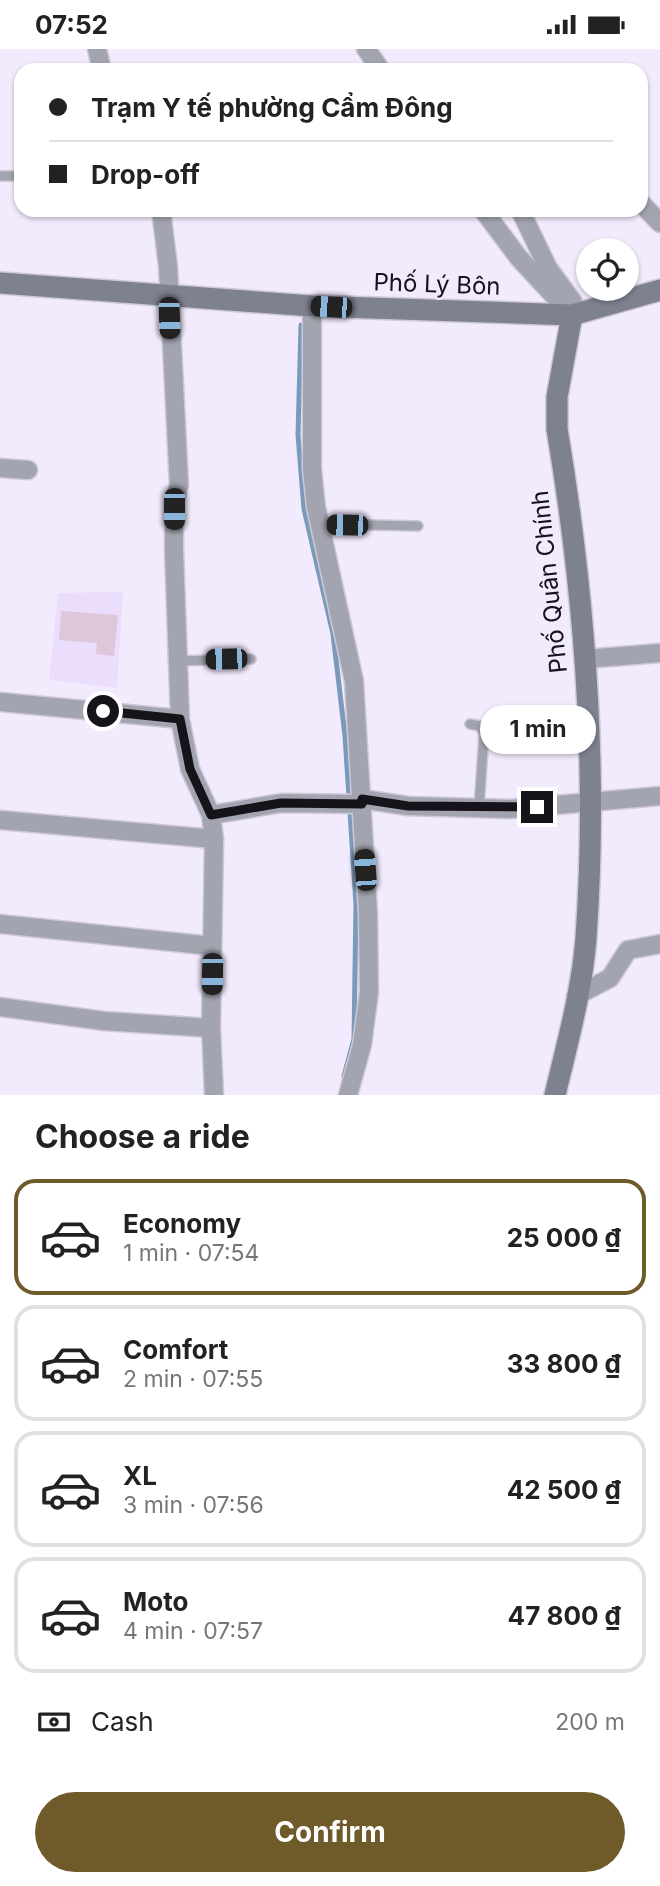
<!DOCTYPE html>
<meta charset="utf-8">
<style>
body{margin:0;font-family:Inter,sans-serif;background:#f6f6f6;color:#222;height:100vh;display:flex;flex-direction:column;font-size:26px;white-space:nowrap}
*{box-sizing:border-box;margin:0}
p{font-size:23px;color:#767676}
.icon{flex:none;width:38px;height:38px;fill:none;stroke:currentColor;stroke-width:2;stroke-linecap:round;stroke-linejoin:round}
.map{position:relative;height:1046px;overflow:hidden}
.side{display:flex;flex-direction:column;background:#fff;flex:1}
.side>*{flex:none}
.banner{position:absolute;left:14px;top:14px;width:634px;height:154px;border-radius:21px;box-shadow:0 2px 5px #0004;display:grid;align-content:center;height:154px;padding:0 35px;background:#fff}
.buttons{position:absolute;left:576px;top:189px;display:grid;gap:14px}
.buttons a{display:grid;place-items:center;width:63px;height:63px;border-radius:50%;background:#fff;box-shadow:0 2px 5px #0004;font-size:35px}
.end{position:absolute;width:32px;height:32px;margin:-16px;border:9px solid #17131b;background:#fff;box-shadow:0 0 0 4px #fff}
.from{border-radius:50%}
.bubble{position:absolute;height:49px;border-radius:24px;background:#fff;box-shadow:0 2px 5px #0004;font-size:23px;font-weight:700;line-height:49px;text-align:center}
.car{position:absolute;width:21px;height:42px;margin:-21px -10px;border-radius:9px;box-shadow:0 0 5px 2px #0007;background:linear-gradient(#222 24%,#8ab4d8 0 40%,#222 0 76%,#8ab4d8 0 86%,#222 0)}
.banner b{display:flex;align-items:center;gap:24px;height:66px;font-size:26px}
.banner b+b{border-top:2px solid #e0e0e0}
.banner i{width:18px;height:18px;background:#222}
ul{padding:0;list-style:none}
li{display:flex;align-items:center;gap:21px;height:116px;margin:0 14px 10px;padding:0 21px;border:4px solid #e0e0e0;border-radius:21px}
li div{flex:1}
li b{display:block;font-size:26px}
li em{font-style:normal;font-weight:700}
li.on{border-color:#6e5b29}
li>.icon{width:63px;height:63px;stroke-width:1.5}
h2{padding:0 35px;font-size:32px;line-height:84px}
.pay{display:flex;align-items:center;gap:18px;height:77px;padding:0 35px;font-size:26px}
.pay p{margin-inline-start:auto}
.button{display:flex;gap:14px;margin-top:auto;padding:14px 35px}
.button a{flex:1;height:80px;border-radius:42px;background:#6e5b29;color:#fff;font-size:28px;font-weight:700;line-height:80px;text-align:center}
.status{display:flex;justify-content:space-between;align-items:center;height:49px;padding:0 35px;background:#fff;direction:ltr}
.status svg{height:19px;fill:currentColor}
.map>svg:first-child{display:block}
.built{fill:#ebddfc}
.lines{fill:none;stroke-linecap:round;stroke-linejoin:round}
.stream{stroke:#7a9aba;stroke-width:5}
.building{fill:#ddc7d8}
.lane-casing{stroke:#cfc8d9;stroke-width:12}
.street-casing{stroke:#cfc8d9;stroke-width:21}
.secondary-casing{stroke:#cfc8d9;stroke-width:24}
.lane{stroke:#a2a4af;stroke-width:9}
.street{stroke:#a2a4af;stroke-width:18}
.secondary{stroke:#7e8190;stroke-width:21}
.route{stroke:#17131b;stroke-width:9}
.labels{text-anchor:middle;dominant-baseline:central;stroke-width:5;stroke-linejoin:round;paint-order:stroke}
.street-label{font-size:24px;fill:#17131b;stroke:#f2eafd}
</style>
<div class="status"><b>07:52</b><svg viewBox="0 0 49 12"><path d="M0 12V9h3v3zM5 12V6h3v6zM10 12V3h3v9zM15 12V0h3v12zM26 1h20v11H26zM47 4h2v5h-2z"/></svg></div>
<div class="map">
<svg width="660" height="1046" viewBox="0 0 660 1046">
<rect width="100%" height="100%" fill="#f2eafd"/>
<path class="built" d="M123,543L117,639L49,631L58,544Z"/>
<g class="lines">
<path class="stream" d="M301,276L298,386L304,460L333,585L345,687L356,855L354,990L344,1027"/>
</g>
<path class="building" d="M571,15L572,21H533V19Z
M61,562L118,566L114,607L96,605L97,594L59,591Z"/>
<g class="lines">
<defs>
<path id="lane" d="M0,127H21
M320,475L418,477
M177,612L251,610
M470,675L480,677L484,685L479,759"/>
<path id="street" d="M97,0L102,21
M366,0L381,21
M640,153L660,174
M161,161L168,217L179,436L174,454V502L180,670L190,720L211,766L214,790L211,979L214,1046
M483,161L519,209L572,266
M520,161L548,219L573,253
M312,257V420L316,458L354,632L368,864L369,943L362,996L348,1046
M0,419L28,421
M585,610L660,604
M0,653L180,670
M362,750L408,757L510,760L660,747
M211,766L281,754L362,755
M0,771L214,790
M0,875L212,897
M576,947L610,929L628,901L660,895
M0,958L104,972L211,979"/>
<path id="secondary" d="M0,234L312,257L572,266L660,241
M555,1046C567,995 582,942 586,889C598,720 585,547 557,380V348L572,266"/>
</defs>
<use href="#lane" class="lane-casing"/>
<use href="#street" class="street-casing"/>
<use href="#secondary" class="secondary-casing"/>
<use href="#lane" class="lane"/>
<use href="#street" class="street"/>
<use href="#secondary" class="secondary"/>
</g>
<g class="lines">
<path class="route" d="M103,662L180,670L190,720L211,766L281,754L362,755V750L408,757L537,758"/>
</g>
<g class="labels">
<g class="street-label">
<text transform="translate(437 235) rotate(2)">Phố Lý Bôn</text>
<text transform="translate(549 533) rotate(-96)">Phố Quân Chính</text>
</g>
</g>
</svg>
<div class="buttons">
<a><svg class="icon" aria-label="locate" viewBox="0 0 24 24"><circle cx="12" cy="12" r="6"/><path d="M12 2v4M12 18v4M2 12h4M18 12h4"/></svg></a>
</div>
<i class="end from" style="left:103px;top:662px"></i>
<i class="end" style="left:537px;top:758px"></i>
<div class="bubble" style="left:480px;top:656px;width:116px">1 min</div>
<i class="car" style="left:331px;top:258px;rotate:273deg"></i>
<i class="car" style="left:169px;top:269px;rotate:178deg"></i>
<i class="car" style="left:174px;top:460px;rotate:180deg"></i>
<i class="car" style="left:347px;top:476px;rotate:271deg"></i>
<i class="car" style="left:226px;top:610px;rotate:269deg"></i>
<i class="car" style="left:365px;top:821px;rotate:356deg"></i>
<i class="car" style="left:212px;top:925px;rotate:181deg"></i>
<div class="banner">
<b><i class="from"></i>Trạm Y tế phường Cẩm Đông</b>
<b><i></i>Drop-off</b>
</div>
</div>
<section class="side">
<h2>Choose a ride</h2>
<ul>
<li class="on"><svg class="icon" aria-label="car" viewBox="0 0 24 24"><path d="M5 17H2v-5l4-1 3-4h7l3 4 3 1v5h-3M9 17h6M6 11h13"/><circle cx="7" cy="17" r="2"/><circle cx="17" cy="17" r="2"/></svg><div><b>Economy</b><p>1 min · 07:54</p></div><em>25 000 ₫</em></li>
<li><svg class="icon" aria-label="car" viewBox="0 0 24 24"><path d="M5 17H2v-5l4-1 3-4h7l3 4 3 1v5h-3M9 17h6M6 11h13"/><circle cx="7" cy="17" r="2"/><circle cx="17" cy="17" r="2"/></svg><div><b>Comfort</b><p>2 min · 07:55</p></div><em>33 800 ₫</em></li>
<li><svg class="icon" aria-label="car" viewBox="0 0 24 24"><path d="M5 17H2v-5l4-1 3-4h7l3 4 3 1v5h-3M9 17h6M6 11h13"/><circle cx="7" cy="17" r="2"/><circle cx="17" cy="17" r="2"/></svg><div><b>XL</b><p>3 min · 07:56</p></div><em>42 500 ₫</em></li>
<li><svg class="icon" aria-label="car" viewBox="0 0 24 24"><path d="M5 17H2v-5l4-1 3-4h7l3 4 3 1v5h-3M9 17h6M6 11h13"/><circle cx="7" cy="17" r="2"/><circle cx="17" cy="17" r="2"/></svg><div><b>Moto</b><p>4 min · 07:57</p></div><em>47 800 ₫</em></li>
</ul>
<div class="pay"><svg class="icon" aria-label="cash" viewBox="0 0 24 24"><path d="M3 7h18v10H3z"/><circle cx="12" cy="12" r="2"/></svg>Cash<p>200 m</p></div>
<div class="button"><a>Confirm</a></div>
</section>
